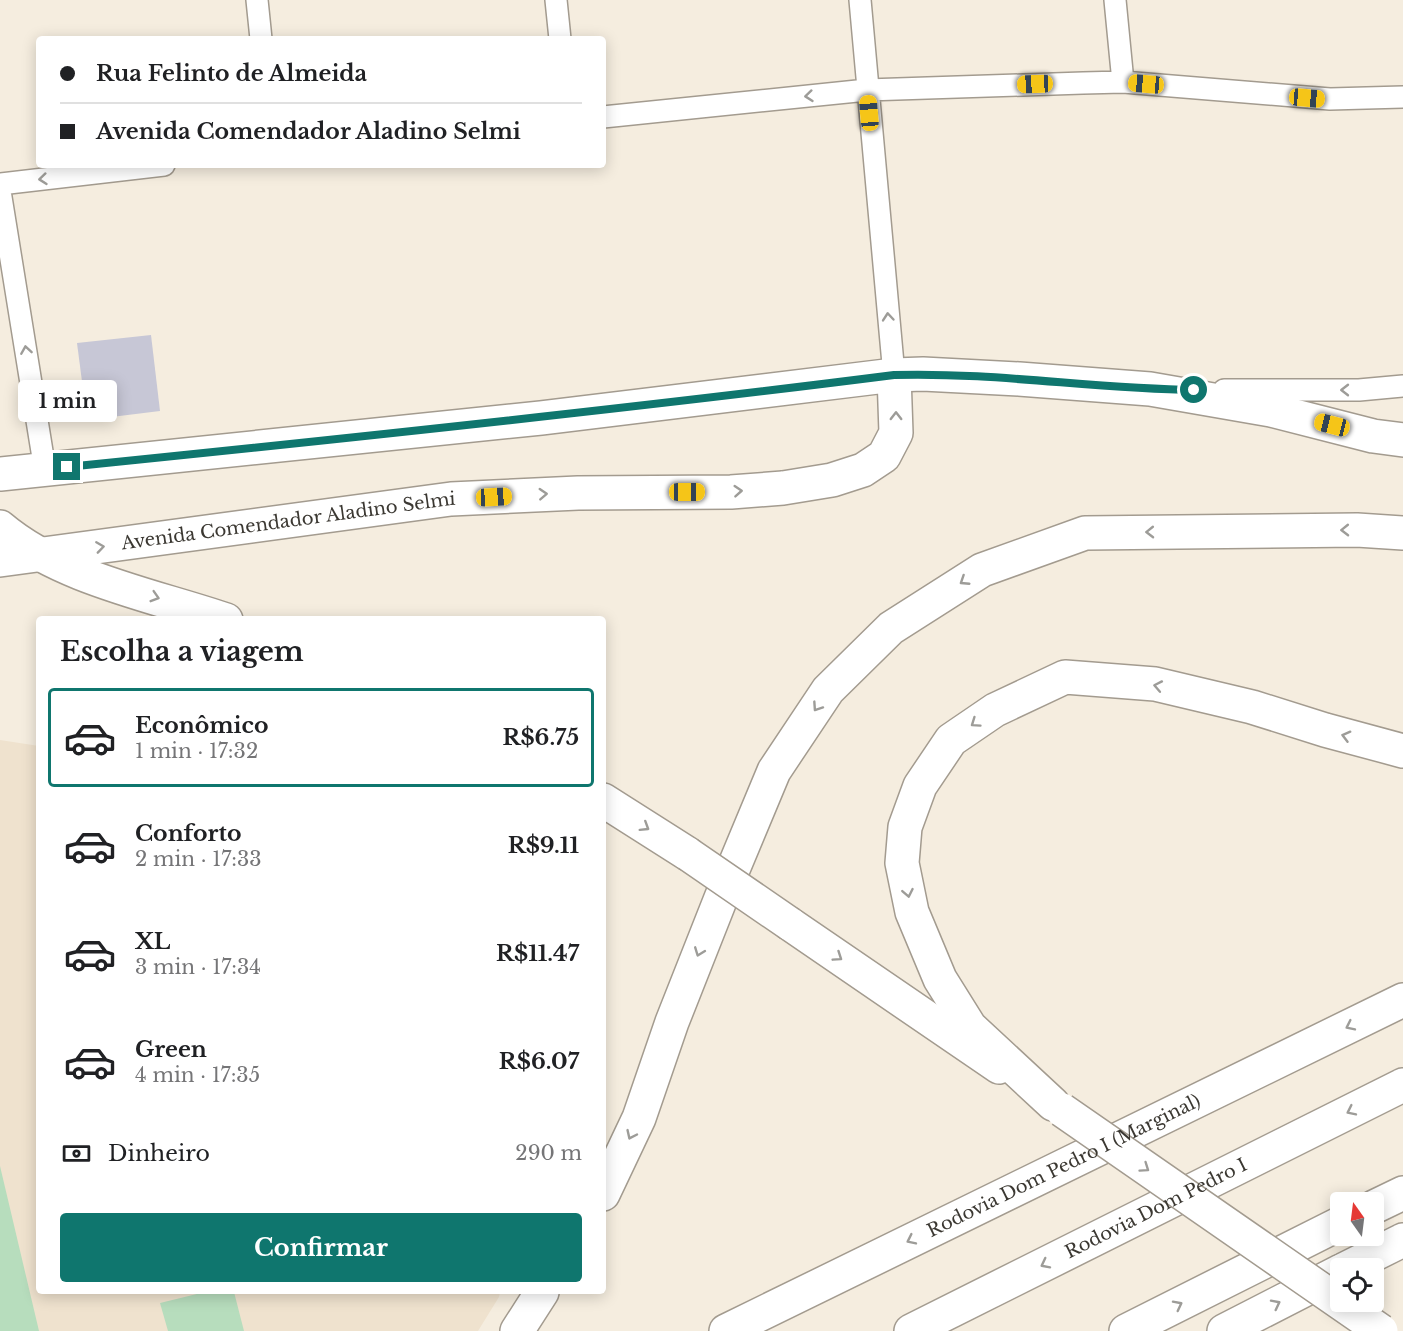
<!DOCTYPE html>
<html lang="pt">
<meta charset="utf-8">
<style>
body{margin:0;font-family:"Libre Baskerville",serif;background:#f2f2f2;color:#202124;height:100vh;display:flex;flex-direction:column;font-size:22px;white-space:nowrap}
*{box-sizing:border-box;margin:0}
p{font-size:20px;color:#757577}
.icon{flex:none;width:33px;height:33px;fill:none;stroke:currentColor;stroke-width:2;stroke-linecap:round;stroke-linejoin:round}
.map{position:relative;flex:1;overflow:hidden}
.side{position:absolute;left:36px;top:616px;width:570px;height:678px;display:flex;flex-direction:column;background:#fff;border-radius:6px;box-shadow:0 3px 15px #0003}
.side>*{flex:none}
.guide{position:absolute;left:36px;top:36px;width:570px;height:132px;border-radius:6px;box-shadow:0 3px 15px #0003;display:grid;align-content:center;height:132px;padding:0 24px;background:#fff}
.needle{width:39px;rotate:346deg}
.tools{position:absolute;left:1330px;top:1192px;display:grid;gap:12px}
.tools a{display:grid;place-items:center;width:54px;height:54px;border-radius:6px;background:#fff;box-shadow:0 3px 15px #0003;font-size:30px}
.end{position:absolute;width:27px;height:27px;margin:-14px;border:8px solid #0f766e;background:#fff;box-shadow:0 0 0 3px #fff}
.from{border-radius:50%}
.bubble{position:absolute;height:42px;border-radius:6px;background:#fff;box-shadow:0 3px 15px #0003;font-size:20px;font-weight:800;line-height:42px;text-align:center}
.car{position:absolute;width:18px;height:36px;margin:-18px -9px;border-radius:8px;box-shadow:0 0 4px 2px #0007;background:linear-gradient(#f5c518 24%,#345 0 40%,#f5c518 0 76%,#345 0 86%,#f5c518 0)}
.guide b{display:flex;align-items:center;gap:21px;height:57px;font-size:22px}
.guide b+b{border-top:2px solid #e0e0e0}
.guide i{width:15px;height:15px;background:#202124}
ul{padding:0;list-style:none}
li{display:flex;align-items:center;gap:18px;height:99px;margin:0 12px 9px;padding:0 12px;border:3px solid transparent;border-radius:6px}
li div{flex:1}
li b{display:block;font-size:22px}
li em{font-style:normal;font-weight:800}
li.on{border-color:#0f766e}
li>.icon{width:54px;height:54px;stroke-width:1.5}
h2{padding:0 24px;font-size:27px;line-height:72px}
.pay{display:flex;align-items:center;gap:15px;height:66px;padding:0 24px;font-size:22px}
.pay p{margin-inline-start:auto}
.cta{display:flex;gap:12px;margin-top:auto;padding:12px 24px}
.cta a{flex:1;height:69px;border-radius:6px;background:#0f766e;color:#fff;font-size:24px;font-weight:800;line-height:69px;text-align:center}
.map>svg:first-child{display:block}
.built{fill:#efe2ce}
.green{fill:#b7ddbd}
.building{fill:#c7c7d6}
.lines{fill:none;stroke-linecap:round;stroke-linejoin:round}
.minor-casing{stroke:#a39b8f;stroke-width:24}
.primary-casing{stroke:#a39b8f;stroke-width:36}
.trunk-casing{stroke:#a39b8f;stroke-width:36}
.motorway-casing{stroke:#a39b8f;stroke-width:36}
.minor{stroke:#fff;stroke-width:21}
.primary{stroke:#fff;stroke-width:33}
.trunk{stroke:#fff;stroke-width:33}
.motorway{stroke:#fff;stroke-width:33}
.primary-bridge-casing{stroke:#a39b8f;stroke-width:36;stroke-linecap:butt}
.primary-bridge{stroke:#fff;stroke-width:33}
.oneway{stroke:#9d9c98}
.route{stroke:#0f766e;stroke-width:8}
.labels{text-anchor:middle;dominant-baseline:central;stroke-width:4.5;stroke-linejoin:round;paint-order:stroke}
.street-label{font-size:18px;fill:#3b3832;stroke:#fff}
</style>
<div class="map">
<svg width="1403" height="1331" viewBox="0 0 1403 1331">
<rect width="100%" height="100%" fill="#f5eddf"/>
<path class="built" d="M0,740L39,746V1292H500L499,1297L478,1331H0Z"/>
<path class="green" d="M0,1166L39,1331H0Z
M205,1292H234L244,1331H168L160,1303Z"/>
<path class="building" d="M151,335L160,411L87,420L77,343Z"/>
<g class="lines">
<defs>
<path id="minor" d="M257,0L261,39
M556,0L560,39
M860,0L894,375
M1115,0L1123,82
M603,117L867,90L1083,83L1123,82L1330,99L1403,97
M0,184L164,165
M0,191L45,470
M1224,390H1359L1403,386"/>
<g id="primary">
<path d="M0,474L541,418L894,375L923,374L1019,379L1150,389L1271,410L1373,436L1403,440"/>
<path d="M0,527C60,578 152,595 226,620"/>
<path id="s1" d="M0,560L451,499L578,493L731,492L783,488L832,480L863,470L884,456L896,433L894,375"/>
<path d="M603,800L688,854"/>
<path d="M790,924L999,1067"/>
</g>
<g id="trunk">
<path d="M1053,1104L970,1027L940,979L912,912L902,863L905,827L920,786L951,740L995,710L1065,677L1155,684L1252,707L1325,730L1403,751"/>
<path d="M603,1194L639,1118L672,1022L721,898L774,771L828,690L891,628L982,570L1085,533L1357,530L1403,533"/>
<path d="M1345,1269L1403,1240"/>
<path d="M517,1331L542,1292"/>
<path id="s2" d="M726,1331L1403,1000"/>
<path d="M1224,1331L1341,1271"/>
</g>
<g id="motorway">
<path d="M1374,1207L1403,1193"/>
<path id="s3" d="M911,1331L1403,1085"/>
<path d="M1126,1331L1341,1223"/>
</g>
</defs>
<use href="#minor" class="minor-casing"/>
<use href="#primary" class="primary-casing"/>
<use href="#trunk" class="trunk-casing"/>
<use href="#motorway" class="motorway-casing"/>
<use href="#minor" class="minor"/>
<use href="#primary" class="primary"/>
<use href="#trunk" class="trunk"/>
<use href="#motorway" class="motorway"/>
<defs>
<path id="primary-bridge" d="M688,854L790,924
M1062,1110L1381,1331"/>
</defs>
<use href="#primary-bridge" class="primary-bridge-casing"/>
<use href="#primary-bridge" class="primary-bridge"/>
</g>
<defs><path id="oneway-chevron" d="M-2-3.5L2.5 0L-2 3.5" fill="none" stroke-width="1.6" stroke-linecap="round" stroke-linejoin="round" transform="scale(1.5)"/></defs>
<g class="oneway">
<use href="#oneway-chevron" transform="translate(809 96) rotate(174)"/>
<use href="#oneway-chevron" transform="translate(43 179) rotate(174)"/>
<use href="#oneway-chevron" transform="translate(888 317) rotate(-95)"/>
<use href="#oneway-chevron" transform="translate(26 350) rotate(-99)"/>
<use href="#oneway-chevron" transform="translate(1345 390) rotate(180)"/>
<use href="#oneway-chevron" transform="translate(896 416) rotate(-90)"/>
<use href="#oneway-chevron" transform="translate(738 491) rotate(-4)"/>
<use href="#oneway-chevron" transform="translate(543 494) rotate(-3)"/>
<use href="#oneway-chevron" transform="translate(1345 530) rotate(179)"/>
<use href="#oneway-chevron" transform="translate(1150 532) rotate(179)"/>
<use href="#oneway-chevron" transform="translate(100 547) rotate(-8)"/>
<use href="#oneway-chevron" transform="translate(964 581) rotate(147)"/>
<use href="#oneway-chevron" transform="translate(155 597) rotate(17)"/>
<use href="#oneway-chevron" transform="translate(1158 686) rotate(-169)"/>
<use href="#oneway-chevron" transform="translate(817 707) rotate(124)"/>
<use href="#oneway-chevron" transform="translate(975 723) rotate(145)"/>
<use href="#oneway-chevron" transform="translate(1346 736) rotate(-165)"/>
<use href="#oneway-chevron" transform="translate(645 827) rotate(32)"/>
<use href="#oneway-chevron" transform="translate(908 893) rotate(79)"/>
<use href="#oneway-chevron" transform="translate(699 952) rotate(111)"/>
<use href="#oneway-chevron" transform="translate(838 957) rotate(34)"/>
<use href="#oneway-chevron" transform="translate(1350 1026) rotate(154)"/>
<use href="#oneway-chevron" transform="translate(1351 1111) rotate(154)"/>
<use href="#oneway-chevron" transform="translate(631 1135) rotate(115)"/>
<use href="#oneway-chevron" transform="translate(1145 1168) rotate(35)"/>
<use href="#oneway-chevron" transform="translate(911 1240) rotate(154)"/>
<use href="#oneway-chevron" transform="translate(1045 1264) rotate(153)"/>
<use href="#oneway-chevron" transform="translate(1276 1304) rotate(-27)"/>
<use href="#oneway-chevron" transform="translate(1178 1305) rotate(-27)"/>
</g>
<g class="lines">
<path class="route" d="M67,467C343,439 619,410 894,375C994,372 1094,389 1194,390"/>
</g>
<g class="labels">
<g class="street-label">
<text stroke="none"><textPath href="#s1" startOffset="291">Avenida Comendador Aladino Selmi</textPath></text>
<text stroke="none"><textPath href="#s2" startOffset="376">Rodovia Dom Pedro I (Marginal)</textPath></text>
<text stroke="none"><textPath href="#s3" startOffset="274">Rodovia Dom Pedro I</textPath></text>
</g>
</g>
</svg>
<div class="tools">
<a><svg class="needle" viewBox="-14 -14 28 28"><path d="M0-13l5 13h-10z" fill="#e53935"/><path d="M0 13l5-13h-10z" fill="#757577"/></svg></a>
<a><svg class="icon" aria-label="locate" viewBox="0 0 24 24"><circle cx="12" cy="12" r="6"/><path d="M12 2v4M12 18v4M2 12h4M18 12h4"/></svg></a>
</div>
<i class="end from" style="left:1194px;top:390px"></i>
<i class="end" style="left:67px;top:467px"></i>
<div class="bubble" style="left:18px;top:380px;width:99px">1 min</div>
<i class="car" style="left:1035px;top:84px;rotate:268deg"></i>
<i class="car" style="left:1146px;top:84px;rotate:275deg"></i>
<i class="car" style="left:1307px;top:98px;rotate:95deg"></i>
<i class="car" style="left:869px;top:113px;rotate:355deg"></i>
<i class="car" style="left:1332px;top:425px;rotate:284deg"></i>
<i class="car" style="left:687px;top:492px;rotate:90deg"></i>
<i class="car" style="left:494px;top:497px;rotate:87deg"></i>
<div class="guide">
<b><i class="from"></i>Rua Felinto de Almeida</b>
<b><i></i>Avenida Comendador Aladino Selmi</b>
</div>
<section class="side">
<h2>Escolha a viagem</h2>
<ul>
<li class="on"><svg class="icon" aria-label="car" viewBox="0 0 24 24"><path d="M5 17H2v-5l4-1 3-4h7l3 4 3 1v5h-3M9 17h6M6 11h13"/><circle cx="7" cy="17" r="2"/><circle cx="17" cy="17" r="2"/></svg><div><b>Econômico</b><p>1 min · 17:32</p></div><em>R$6.75</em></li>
<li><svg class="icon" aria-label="car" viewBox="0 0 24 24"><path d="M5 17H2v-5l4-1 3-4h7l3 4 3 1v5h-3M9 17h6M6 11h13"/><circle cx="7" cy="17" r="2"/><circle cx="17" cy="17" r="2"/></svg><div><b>Conforto</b><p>2 min · 17:33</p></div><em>R$9.11</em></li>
<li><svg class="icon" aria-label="car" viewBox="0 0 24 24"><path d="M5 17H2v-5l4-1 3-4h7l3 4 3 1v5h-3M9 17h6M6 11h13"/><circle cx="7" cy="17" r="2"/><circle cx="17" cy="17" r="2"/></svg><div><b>XL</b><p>3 min · 17:34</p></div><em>R$11.47</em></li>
<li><svg class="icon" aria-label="car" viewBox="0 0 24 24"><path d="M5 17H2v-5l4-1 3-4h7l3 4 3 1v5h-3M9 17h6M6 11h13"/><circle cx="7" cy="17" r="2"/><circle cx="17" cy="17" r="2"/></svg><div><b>Green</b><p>4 min · 17:35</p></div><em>R$6.07</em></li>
</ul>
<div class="pay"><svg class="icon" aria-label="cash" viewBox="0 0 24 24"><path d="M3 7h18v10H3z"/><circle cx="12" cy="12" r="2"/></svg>Dinheiro<p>290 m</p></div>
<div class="cta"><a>Confirmar</a></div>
</section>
</div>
